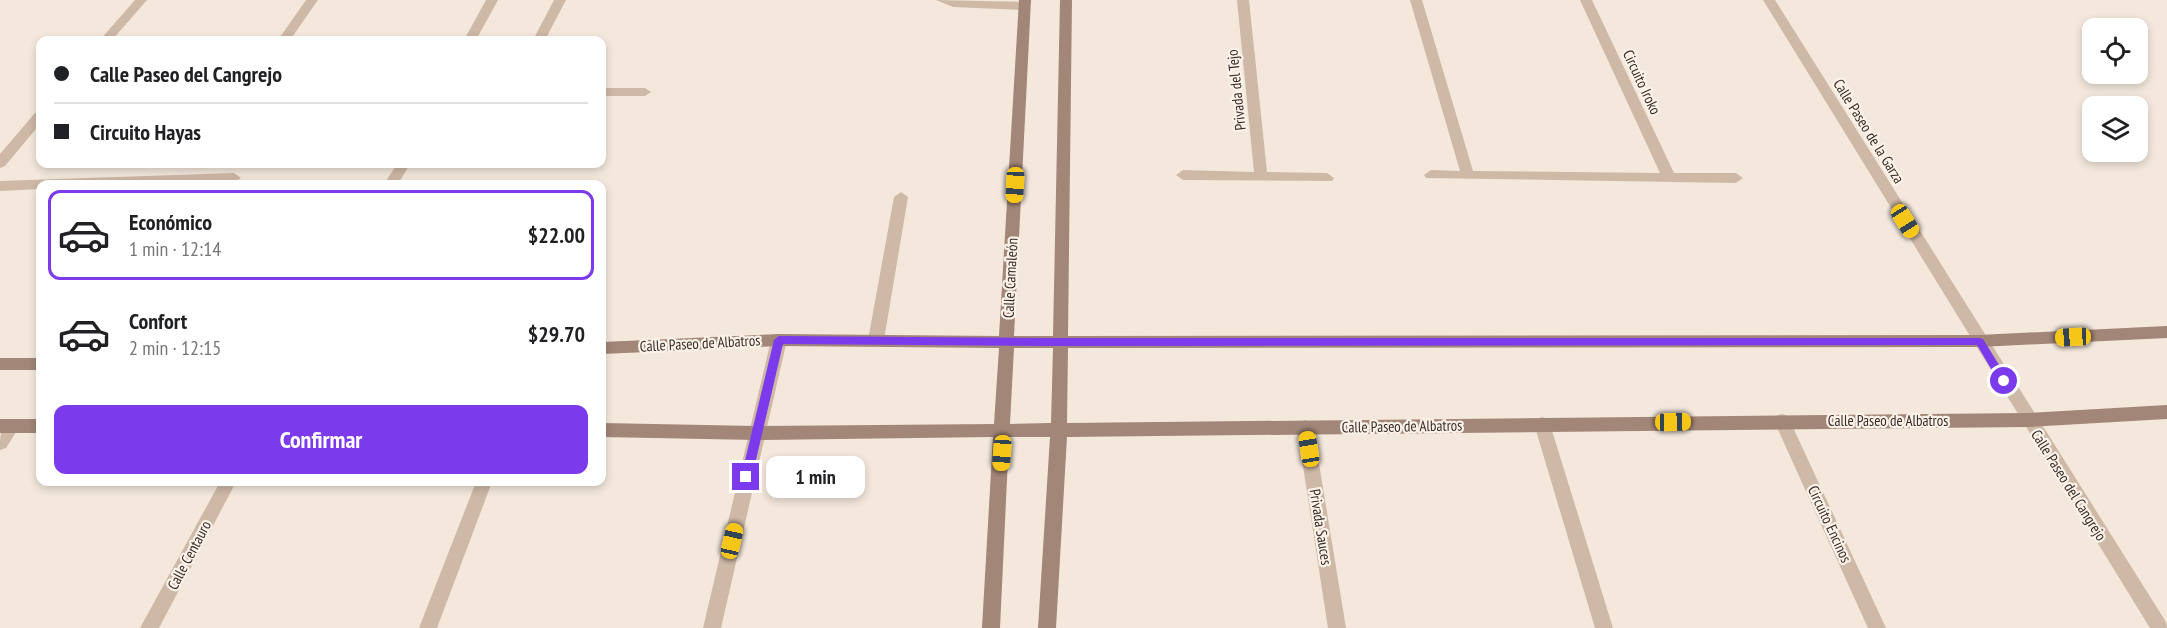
<!DOCTYPE html>
<html lang="es">
<meta charset="utf-8">
<style>
body{margin:0;font-family:"PT Sans Narrow",sans-serif;background:#f6f6f6;color:#202124;height:100vh;display:flex;flex-direction:column;font-size:22px;white-space:nowrap}
*{box-sizing:border-box;margin:0}
p{font-size:20px;color:#757577}
.icon{flex:none;width:33px;height:33px;fill:none;stroke:currentColor;stroke-width:2;stroke-linecap:round;stroke-linejoin:round}
.map{position:relative;flex:1;overflow:hidden}
.sheet{position:absolute;left:36px;top:180px;width:570px;height:306px;display:flex;flex-direction:column;background:#fff;border-radius:12px;box-shadow:0 3px 9px #0003}
.sheet>*{flex:none}
.hud{position:absolute;left:36px;top:36px;width:570px;height:132px;border-radius:12px;box-shadow:0 3px 9px #0003;display:grid;align-content:center;height:132px;padding:0 18px;background:#fff}
.fabs{position:absolute;left:2082px;top:18px;display:grid;gap:12px}
.fabs a{display:grid;place-items:center;width:66px;height:66px;border-radius:12px;background:#fff;box-shadow:0 3px 9px #0003;font-size:30px}
.end{position:absolute;width:27px;height:27px;margin:-14px;border:8px solid #7c3aed;background:#fff;box-shadow:0 0 0 3px #fff}
.from{border-radius:50%}
.bubble{position:absolute;height:42px;border-radius:12px;background:#fff;box-shadow:0 3px 9px #0003;font-size:20px;font-weight:700;line-height:42px;text-align:center}
.car{position:absolute;width:18px;height:36px;margin:-18px -9px;border-radius:8px;box-shadow:0 0 4px 2px #0007;background:linear-gradient(#f5c518 24%,#345 0 40%,#f5c518 0 76%,#345 0 86%,#f5c518 0)}
.hud b{display:flex;align-items:center;gap:21px;height:57px;font-size:22px}
.hud b+b{border-top:2px solid #e0e0e0}
.hud i{width:15px;height:15px;background:#202124}
ul{padding:10px 0 0;list-style:none}
li{display:flex;align-items:center;gap:18px;height:90px;margin:0 12px 9px;padding:0 6px;border:3px solid transparent;border-radius:12px}
li div{flex:1}
li b{display:block;font-size:22px}
li em{font-style:normal;font-weight:700}
li.active{border-color:#7c3aed}
li>.icon{width:54px;height:54px;stroke-width:1.5}
.cta{display:flex;gap:12px;margin-top:auto;padding:12px 18px}
.cta a{flex:1;height:69px;border-radius:12px;background:#7c3aed;color:#fff;font-size:24px;font-weight:700;line-height:69px;text-align:center}
.map>svg:first-child{display:block}
.lines{fill:none;stroke-linecap:round;stroke-linejoin:round}
.lane{fill:#ceb8a6;fill-rule:evenodd}
.street{fill:#ceb8a6;fill-rule:evenodd}
.secondary{fill:#a28677;fill-rule:evenodd}
.route{fill:#7c3aed}
.labels{text-anchor:middle;dominant-baseline:central;stroke-width:4.5;stroke-linejoin:round;paint-order:stroke}
.street-label{font-size:15px;fill:#392d28;stroke:#fbf2e9}
</style>
<div class="map">
<svg width="2167" height="628" viewBox="0 0 2167 628">
<rect width="100%" height="100%" fill="#f4e8dc"/>
<g class="lines">
<path class="lane" d="M554,0H566L545,40H533Z
M936,0L1024,2L1030,6L1024,10L953,7Z
M602,88H645L651,92L645,96H602Z
M901,192L908,197L884,340L881,344H871L868,340L894,197Z"/>
<path class="street" d="M135,0H147L112,40H100Z
M306,0H318L290,40H278Z
M486,0H498L476,40H464Z
M1237,0H1249L1267,172L1327,173L1334,178L1332,181L1183,180L1176,175L1183,170L1254,172Z
M1410,0H1422L1473,171L1660,173L1580,0H1592L1674,173H1736L1743,178L1736,183L1426,178L1424,175L1431,170L1460,171Z
M1763,0H1775L2166,622L2167,628H2150Z
M40,112V124L5,166L0,168V154L35,113Z
M397,164H410L398,184H384Z
M234,173L241,178L234,183L40,184V189L0,191V181Z
M779,334L784,336L787,340L721,628H703L771,340L774,336Z
M1782,414L1788,416L1790,421L1886,628H1868L1774,421L1776,416Z
M1542,417L1548,419L1550,424L1613,628H1595L1534,424L1536,419Z
M12,419L18,421L20,426L6,448L0,450C0,437 0,424 12,419Z
M1305,420L1311,422L1313,427L1346,628H1328L1297,427L1299,422Z
M220,482H236L159,628H140Z
M476,482H492L437,628H419Z"/>
<path class="secondary" d="M1019,0H1031L1014,336H1053L1060,0H1072L1068,336L1979,335L2167,326V338L1979,347L1068,348L1067,423L2028,413L2167,405V419L2028,427L1067,437L1056,628H1038L1050,437H1009L1000,628H982L993,437L756,440L602,437V423L756,426L994,424L999,348L779,346L602,354V342L779,334L999,336ZM1014,348H1053L1051,423L1010,424Z
M0,358H40V370H0Z
M0,419H40V433H0Z"/>
</g>
<path class="route" d="M779,336L1043,338H1979L1983,339L2009,381L2004,385L2000,384L1977,345L1043,346L783,344L752,477L746,481L741,477L774,340Z"/>
<g class="labels">
<g class="street-label">
<text transform="translate(1642 82) rotate(65)">Circuito Iroko</text>
<text transform="translate(1236 90) rotate(-96)">Privada del Tejo</text>
<text transform="translate(1869 131) rotate(58)">Calle Paseo de la Garza</text>
<text transform="translate(1010 278) rotate(-87)">Calle Camaleón</text>
<text transform="translate(700 343) rotate(-3)">Calle Paseo de Albatros</text>
<text x="1888" y="420">Calle Paseo de Albatros</text>
<text transform="translate(1402 426) rotate(-1)">Calle Paseo de Albatros</text>
<text transform="translate(2069 485) rotate(58)">Calle Paseo del Cangrejo</text>
<text transform="translate(1830 524) rotate(65)">Circuito Encinos</text>
<text transform="translate(1321 527) rotate(81)">Privada Sauces</text>
<text transform="translate(189 555) rotate(-62)">Calle Centauro</text>
</g>
</g>
</svg>
<div class="fabs">
<a><svg class="icon" aria-label="locate" viewBox="0 0 24 24"><circle cx="12" cy="12" r="6"/><path d="M12 2v4M12 18v4M2 12h4M18 12h4"/></svg></a>
<a><svg class="icon" aria-label="layers" viewBox="0 0 24 24"><path d="M12 4l9 5-9 5-9-5zM3 14l9 5 9-5"/></svg></a>
</div>
<i class="end from" style="left:2004px;top:381px"></i>
<i class="end" style="left:746px;top:477px"></i>
<div class="bubble" style="left:766px;top:456px;width:99px">1 min</div>
<i class="car" style="left:1015px;top:185px;rotate:183deg"></i>
<i class="car" style="left:1905px;top:221px;rotate:148deg"></i>
<i class="car" style="left:2073px;top:337px;rotate:267deg"></i>
<i class="car" style="left:1673px;top:422px;rotate:89deg"></i>
<i class="car" style="left:1309px;top:449px;rotate:351deg"></i>
<i class="car" style="left:1002px;top:453px;rotate:184deg"></i>
<i class="car" style="left:732px;top:541px;rotate:13deg"></i>
<div class="hud">
<b><i class="from"></i>Calle Paseo del Cangrejo</b>
<b><i></i>Circuito Hayas</b>
</div>
<section class="sheet">
<ul>
<li class="active"><svg class="icon" aria-label="car" viewBox="0 0 24 24"><path d="M5 17H2v-5l4-1 3-4h7l3 4 3 1v5h-3M9 17h6M6 11h13"/><circle cx="7" cy="17" r="2"/><circle cx="17" cy="17" r="2"/></svg><div><b>Económico</b><p>1 min · 12:14</p></div><em>$22.00</em></li>
<li><svg class="icon" aria-label="car" viewBox="0 0 24 24"><path d="M5 17H2v-5l4-1 3-4h7l3 4 3 1v5h-3M9 17h6M6 11h13"/><circle cx="7" cy="17" r="2"/><circle cx="17" cy="17" r="2"/></svg><div><b>Confort</b><p>2 min · 12:15</p></div><em>$29.70</em></li>
</ul>
<div class="cta"><a>Confirmar</a></div>
</section>
</div>
